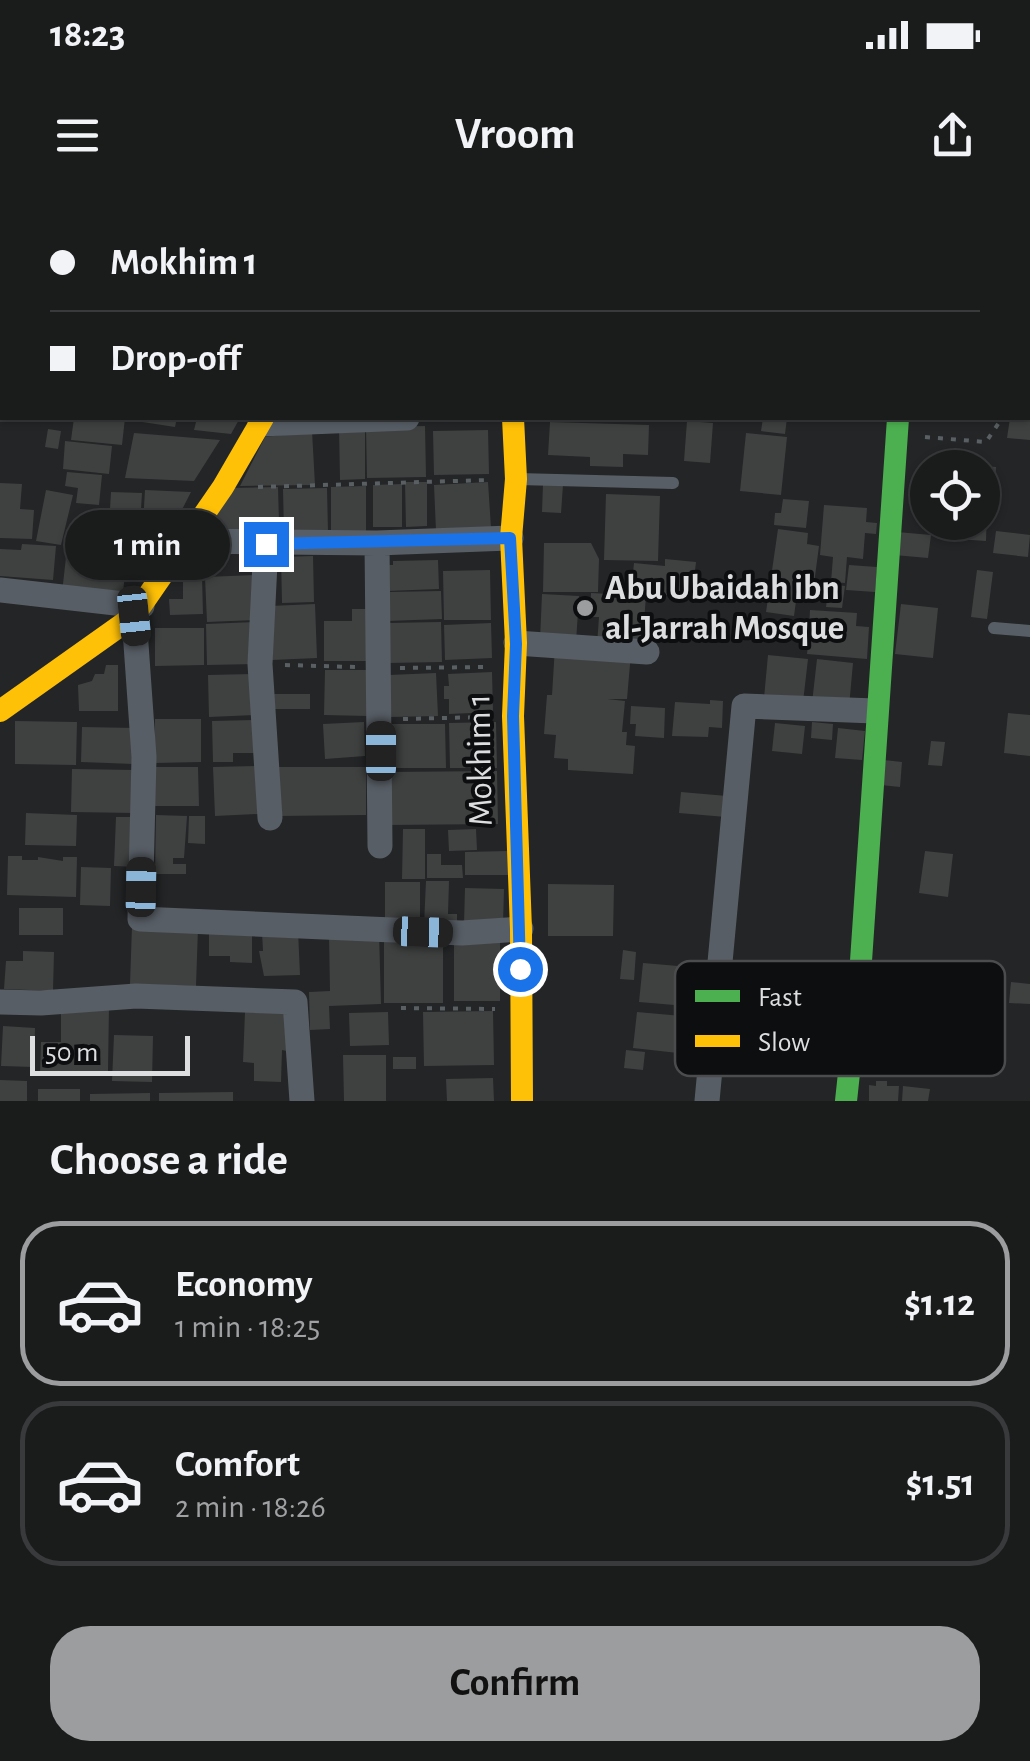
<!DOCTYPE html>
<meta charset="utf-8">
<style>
body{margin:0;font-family:"Alegreya Sans",sans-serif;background:#272929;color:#f1f3f6;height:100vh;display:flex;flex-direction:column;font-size:38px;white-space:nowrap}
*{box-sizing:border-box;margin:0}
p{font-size:32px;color:#9fa1a3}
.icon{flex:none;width:55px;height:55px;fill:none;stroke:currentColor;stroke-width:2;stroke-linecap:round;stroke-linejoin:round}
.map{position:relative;height:901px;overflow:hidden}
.panel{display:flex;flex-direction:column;background:#1a1c1c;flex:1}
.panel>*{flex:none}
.banner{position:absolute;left:0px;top:0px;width:1030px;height:220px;box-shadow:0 2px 8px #0004,0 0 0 2px #383a3b;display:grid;align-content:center;height:220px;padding:0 50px;background:#1a1c1c}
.tools{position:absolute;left:910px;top:250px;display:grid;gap:20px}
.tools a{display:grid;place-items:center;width:90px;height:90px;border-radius:50%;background:#1a1c1c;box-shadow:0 2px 8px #0004,0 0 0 2px #383a3b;font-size:50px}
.scale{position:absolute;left:30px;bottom:25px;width:160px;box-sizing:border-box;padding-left:10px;border:5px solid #dcdedf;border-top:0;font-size:28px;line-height:35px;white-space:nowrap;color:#dcdedf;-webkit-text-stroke:8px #0d0e0f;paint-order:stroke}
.end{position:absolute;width:45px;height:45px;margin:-22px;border:12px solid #1a73e8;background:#fff;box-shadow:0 0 0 5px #fff}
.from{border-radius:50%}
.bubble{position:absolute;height:70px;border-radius:35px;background:#1a1c1c;box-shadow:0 2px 8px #0004,0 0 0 2px #383a3b;font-size:32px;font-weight:700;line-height:70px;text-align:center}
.car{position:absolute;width:30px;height:60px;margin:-30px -15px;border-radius:12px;box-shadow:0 0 8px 2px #0007;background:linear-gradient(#222 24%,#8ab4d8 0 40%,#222 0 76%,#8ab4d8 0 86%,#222 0)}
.banner b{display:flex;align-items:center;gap:35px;height:95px;font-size:38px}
.banner b+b{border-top:2px solid #383a3b}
.banner i{width:25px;height:25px;background:#f1f3f6}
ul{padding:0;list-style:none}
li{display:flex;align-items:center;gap:30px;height:165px;margin:0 20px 15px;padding:0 30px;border:5px solid #383a3b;border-radius:40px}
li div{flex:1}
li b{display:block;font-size:38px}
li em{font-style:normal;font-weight:700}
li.on{border-color:#9b9d9e}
li>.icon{width:90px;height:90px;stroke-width:1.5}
h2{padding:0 50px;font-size:45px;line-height:120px}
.primary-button{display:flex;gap:20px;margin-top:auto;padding:20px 50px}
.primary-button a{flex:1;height:115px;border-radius:40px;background:#9b9d9e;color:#111;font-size:40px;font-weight:700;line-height:115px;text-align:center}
.status{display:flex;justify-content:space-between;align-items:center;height:70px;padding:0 50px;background:#1a1c1c;direction:ltr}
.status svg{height:28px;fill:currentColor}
header{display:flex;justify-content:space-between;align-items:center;height:130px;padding:0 50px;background:#1a1c1c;font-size:45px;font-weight:700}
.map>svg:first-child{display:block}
.building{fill:#3f4141}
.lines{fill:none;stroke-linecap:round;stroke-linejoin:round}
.path{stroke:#5a5f63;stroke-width:4;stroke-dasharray:5 8;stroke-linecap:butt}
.lane{stroke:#585e66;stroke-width:12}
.street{stroke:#585e66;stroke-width:25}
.fast{stroke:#4caf50;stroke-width:22}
.slow{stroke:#ffc107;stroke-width:22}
.route{stroke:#1a73e8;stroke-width:12}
.poi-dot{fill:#9b9d9e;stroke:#0d0e0f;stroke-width:4}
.labels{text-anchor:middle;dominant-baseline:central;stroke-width:8;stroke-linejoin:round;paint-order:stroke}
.poi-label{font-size:35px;font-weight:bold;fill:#dcdedf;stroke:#0d0e0f;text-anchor:start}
.street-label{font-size:35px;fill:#dcdedf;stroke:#0d0e0f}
.key{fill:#0d0e0f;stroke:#4b4c4d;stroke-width:2.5}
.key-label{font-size:28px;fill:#dcdedf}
</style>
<div class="status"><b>18:23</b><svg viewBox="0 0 49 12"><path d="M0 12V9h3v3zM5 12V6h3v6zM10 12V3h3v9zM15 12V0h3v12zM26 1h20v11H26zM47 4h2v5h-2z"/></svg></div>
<header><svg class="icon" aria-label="menu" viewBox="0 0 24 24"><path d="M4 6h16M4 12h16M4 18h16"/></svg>Vroom<svg class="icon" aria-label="share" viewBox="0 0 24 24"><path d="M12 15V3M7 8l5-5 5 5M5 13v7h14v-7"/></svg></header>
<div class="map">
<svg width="1030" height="901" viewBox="0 0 1030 901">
<rect width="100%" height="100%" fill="#232526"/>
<path class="building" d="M74,218H125L122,245L71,240Z
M137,218H177L175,227L136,221Z
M197,218H240L231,234L194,230Z
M609,218H674V222L609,221Z
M763,218H787L785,234L761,231Z
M1010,218H1030V240L1007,238Z
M687,221L713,223L710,263L684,261Z
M550,222L649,225L648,255L623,254V267L590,266V257L548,255Z
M365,226V279L340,280L339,227Z
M425,226L426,277L367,278L366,227Z
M48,229L61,231L58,249L45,247Z
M488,230L489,274L434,275L433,231Z
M312,231L315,285L240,286L265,237Z
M134,233L220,240L194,281L125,278Z
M746,233L787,237L781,295L740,291Z
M65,241L112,246L109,274L63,269Z
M982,266L996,267L995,282H1000L999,308L987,307L986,341L942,338L943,322H982Z
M67,272L102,275L99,305L76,303L78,288L65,286Z
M405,282H427V326L406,327Z
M488,282L491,328L436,331L434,285Z
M0,283L22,284L20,309L34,310L32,339L0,338Z
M402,284V327H373V285Z
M543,284L563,285L561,313L542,312Z
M366,286V334H331V287Z
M278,287L279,322H270V330L220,333L212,323L231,288Z
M327,288L328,332L284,333L283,289Z
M46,290L73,295L61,345L36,341Z
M145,290L191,292L165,343L142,341Z
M111,292L142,293L139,341L114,338L116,309H110Z
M606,294L660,296L658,361L604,360Z
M783,299L809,301L806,328L774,325L775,313H781Z
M824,305L867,308L866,322L877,323L876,334L865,333L863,359L847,357L845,383L831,382L833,357L820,355Z
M778,329L808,333L807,344L819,346L814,384L821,385L819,397L812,396V402L796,401L794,416L766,412Z
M996,331L1030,335L1028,357L993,353Z
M897,332L931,335L928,358L894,355Z
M68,339L129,342L122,400L62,393Z
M544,343H591L599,359L598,392H543Z
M22,344L56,346L53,380L0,376V349L21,350Z
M313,356L314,402L282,403L281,357Z
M665,359L696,362L692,397L631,392L634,363L665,366Z
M438,360L439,389L387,391V365H393V361Z
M849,365L877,367L875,392L846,390Z
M490,370L491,420H444L443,371Z
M977,370L993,372L987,419L971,417Z
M256,375L257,420L207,422L205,377Z
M183,376H202L203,414L170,415L169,399H183Z
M829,384L845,386L842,408L826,407Z
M441,391L442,419L387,421V392Z
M591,393L646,396L642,448L597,445L599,417H590Z
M542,394L579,396L576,442L540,440Z
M315,404L317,458L272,460L270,406Z
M901,404L938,408L933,458L895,454Z
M352,409H368V461H324V421H352Z
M810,410L857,413L856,426L869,427L867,459L807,454L808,444L803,443L804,428L809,429Z
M255,422L256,464L207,465L206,424Z
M441,422L442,462L388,463V423Z
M491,423L492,458L445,460L444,425Z
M155,428H204V465L155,466Z
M555,447L631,453L627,499H607L625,501L622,532H627L626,545L635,546L633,574L568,570V559L554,558L556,535L544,534L547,495H552Z
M768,455L808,459L803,502L764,498Z
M817,459L853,463L849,507L812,503Z
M106,465H118V511H79L78,485L92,481L95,474H104Z
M325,470H369L368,516L324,515Z
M492,472L493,512L449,514V499H444V486H449L448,474Z
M436,473L438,516L390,517L389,475Z
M253,474L255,515L209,517L208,475Z
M274,494H310V509H274Z
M710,500L723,501L722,528L709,527L708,537L672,536L675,502L710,504Z
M631,506L665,508L664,538L635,536L636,524H630Z
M1008,513L1030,515V556L1004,553Z
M155,519H201V562L155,563Z
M254,520L255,553H233V562H213L212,521Z
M15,521L77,522L76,565L15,564Z
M364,522L365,556L325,559L323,524Z
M496,522L497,568H450L449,523Z
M812,522L833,524L832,540L811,538Z
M775,523L805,526L802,554L772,551Z
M390,524H445L446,568H390Z
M82,527L136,528L134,564L81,562Z
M838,528L865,531L862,560L835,558Z
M931,541L945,542L942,566L928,565Z
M884,560L902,562L900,587L881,585Z
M257,566L258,614L215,616L213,567Z
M154,567H198L199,606H155Z
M277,567H366V615L277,616Z
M72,569L136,570L135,613L71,612Z
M497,571L498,624L386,625V572Z
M681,592L727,596L726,617L679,613Z
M26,613L77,615L76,646L25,645Z
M156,615L187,616L184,658H173V664H186V674H155Z
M189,616H205V644L188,643Z
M116,617H138L137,667L114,666Z
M403,629H425V679H402Z
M476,629L477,650L449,651L448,630Z
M508,651L509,675H465V652Z
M925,651L953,654L948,697L919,693Z
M427,654H441V665H462L463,678H427Z
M8,656H22V660H38V657L63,661V657H77L76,697L7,695Z
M81,667L111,668L110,706L80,705Z
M426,681H449L448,714H457V725H424Z
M385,682H420V724H385Z
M548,684L614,685L613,736H548Z
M465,688L504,689L503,725L464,724Z
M19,708H63V735H19Z
M132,726L198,728L196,786L130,784Z
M209,727H252V763L230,762V756H209Z
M298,730L300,775L264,776L259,751H263L262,732Z
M379,732L381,804L329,806L330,829L310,830L309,792L330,791L329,734Z
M454,739H500V801H454Z
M384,742L443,743V803H384Z
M623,750L636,752L634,780L620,779Z
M23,751L54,752L53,791L4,789L6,761H23Z
M643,763L690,767L686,806L639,802Z
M1011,782L1030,784V804L1009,803Z
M61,806H109L108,872L40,873L41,842H61Z
M493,811L494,865L424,866L423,812Z
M245,812L288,813L287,851L282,850L281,882L254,881V863L243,862Z
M388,812L389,845L350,846L349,813Z
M637,812L682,816L678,853L633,848Z
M3,826L35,828L34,867L1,866Z
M114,835L153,836L152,882L112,881Z
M626,850L645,852L643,870L624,868Z
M343,855H386V901H344Z
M393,857H416V869H393Z
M493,878L494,901H447L446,879Z
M0,880L27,881V901H0Z
M876,881H887V886H899L898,901H869V885L876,886Z
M903,886L930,889L928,901H902Z
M38,889H80V901H38Z
M233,892V901H159V893Z
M150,893V901H90V894Z"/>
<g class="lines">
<path class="path" d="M637,0L638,2
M179,2V0
M1028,211H1030
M925,237L986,242L1002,218
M258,287L488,280
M285,465L355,467
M400,468L485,467
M403,519L484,517
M401,808L495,809"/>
<path class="lane" d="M518,279L673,283
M994,428L1030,431"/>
<path class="street" d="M22,2V0
M1028,10L1030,8
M0,150L2,135
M260,224L407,218
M188,341L377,343L511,338
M266,343L260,464L270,618
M377,343L380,646
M0,390L142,406
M134,416L144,557L140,719L462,733L521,729
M516,443L647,452
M0,802L41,803L136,796L295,802L302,901
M707,901L744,506L875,511"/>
<path class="fast" d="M505,0V2
M742,0L757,2
M867,0L869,2
M377,2L379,0
M846,901L861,761L898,218"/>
<path class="slow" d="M1028,129L1030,131
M513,218L516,279L511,338L516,443L513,516L521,729L522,901
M0,511L134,416L223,287L263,218"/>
</g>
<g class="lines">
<path class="route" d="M266,344L510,338L516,444L513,516L520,769"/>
</g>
<circle class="poi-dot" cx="585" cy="408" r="10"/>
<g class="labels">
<g class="poi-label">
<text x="605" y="388">Abu Ubaidah ibn<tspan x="605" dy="40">al-Jarrah Mosque</tspan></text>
</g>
<g class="street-label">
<text transform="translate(480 560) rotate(-91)">Mokhim 1</text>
</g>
</g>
<rect x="675" y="761" width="330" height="115" rx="15" class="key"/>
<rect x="695" y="790" width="45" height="12" fill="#4caf50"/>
<rect x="695" y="835" width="45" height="12" fill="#ffc107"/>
<g class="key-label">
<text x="758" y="806">Fast</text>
<text x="758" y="851">Slow</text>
</g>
</svg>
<div class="tools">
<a><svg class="icon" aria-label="locate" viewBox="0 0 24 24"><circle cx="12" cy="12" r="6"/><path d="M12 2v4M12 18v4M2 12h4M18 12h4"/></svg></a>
</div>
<div class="scale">50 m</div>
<i class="end from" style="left:520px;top:769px"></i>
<i class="end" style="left:266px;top:344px"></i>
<div class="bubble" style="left:65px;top:310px;width:165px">1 min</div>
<i class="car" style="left:134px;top:416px;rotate:174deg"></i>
<i class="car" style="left:381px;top:551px;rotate:0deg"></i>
<i class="car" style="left:141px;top:687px;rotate:1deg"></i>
<i class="car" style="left:423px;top:732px;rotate:92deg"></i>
<div class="banner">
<b><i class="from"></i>Mokhim 1</b>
<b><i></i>Drop-off</b>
</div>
</div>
<section class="panel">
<h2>Choose a ride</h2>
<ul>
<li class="on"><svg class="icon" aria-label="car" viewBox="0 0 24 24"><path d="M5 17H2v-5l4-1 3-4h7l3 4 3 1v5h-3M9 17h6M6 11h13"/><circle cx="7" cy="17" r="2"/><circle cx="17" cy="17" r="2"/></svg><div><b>Economy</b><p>1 min · 18:25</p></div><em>$1.12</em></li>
<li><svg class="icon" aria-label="car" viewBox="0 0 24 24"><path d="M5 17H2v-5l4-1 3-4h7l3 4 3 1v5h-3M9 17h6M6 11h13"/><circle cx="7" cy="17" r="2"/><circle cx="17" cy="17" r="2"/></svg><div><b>Comfort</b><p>2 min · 18:26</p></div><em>$1.51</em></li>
</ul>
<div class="primary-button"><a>Confirm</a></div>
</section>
